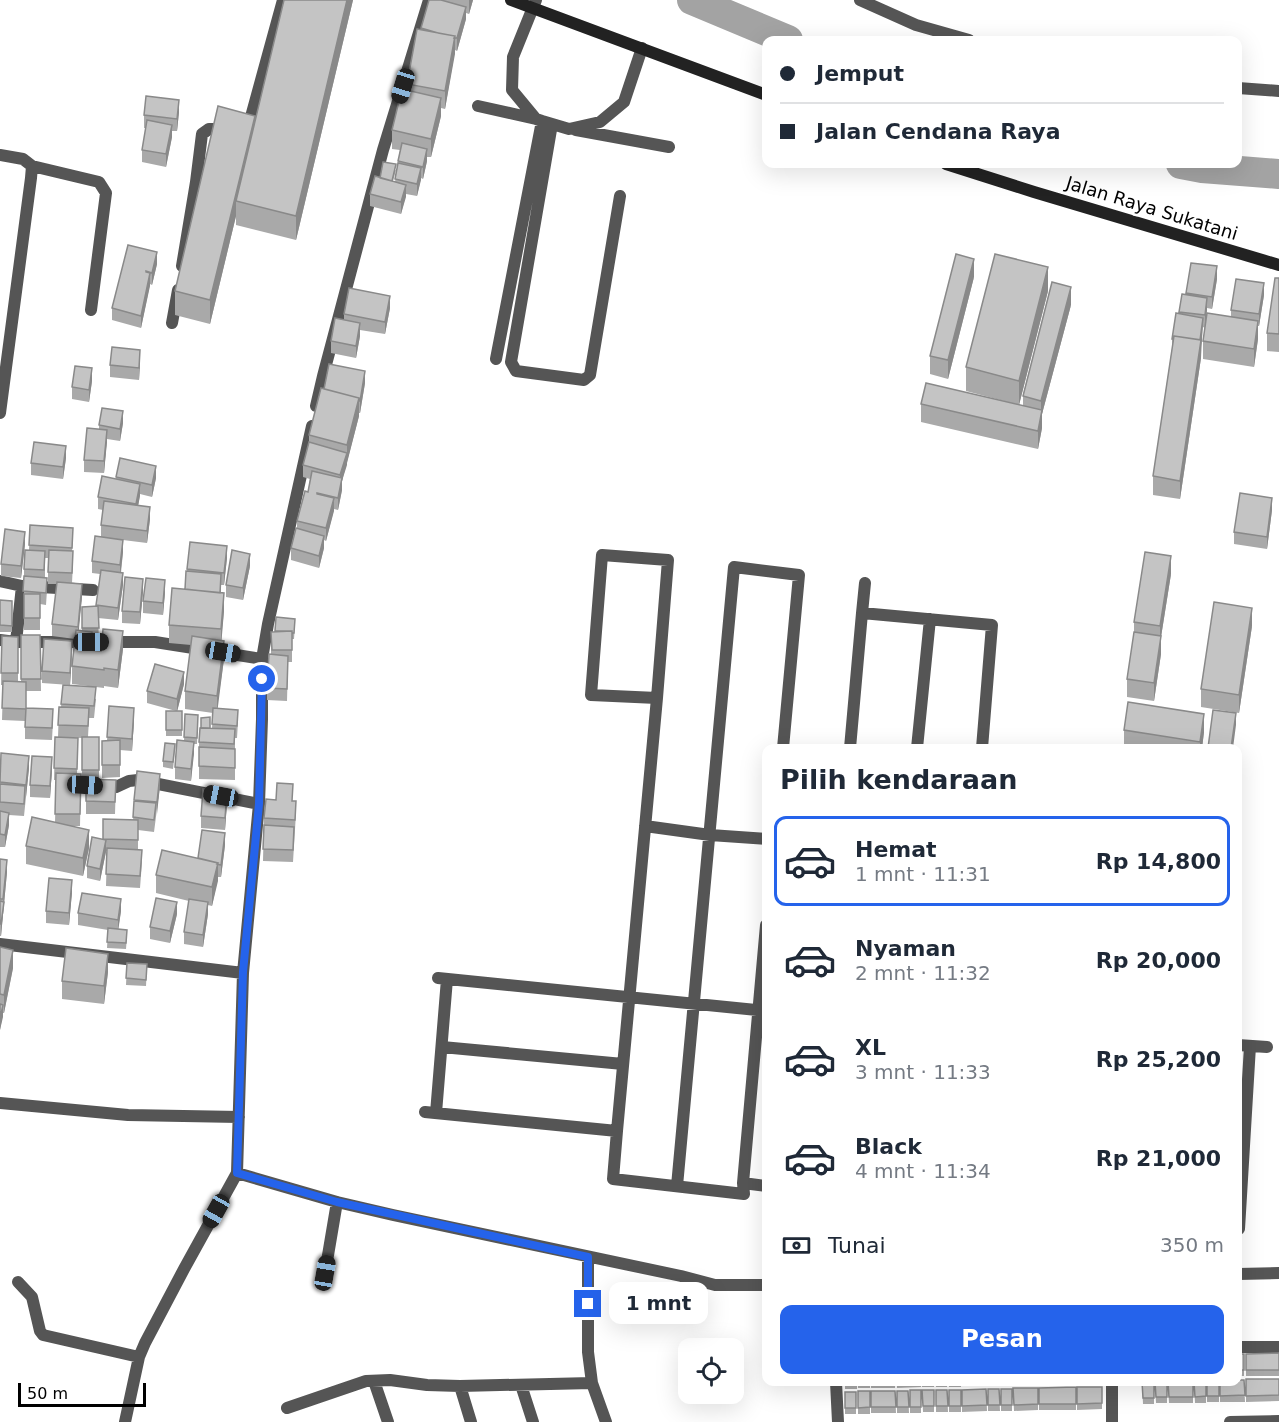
<!DOCTYPE html>
<html lang="id">
<meta charset="utf-8">
<style>
body{margin:0;font-family:"DejaVu Sans",sans-serif;background:#f2f2f3;color:#1f2937;height:100vh;display:flex;flex-direction:column;font-size:22px;white-space:nowrap}
*{box-sizing:border-box;margin:0}
p{font-size:20px;color:#747a83}
.icon{flex:none;width:33px;height:33px;fill:none;stroke:currentColor;stroke-width:2;stroke-linecap:round;stroke-linejoin:round}
.map{position:relative;flex:1;overflow:hidden}
.sheet{position:absolute;left:762px;top:744px;width:480px;height:642px;display:flex;flex-direction:column;background:#fff;border-radius:12px;box-shadow:0 6px 24px #0002}
.sheet>*{flex:none}
.guide{position:absolute;left:762px;top:36px;width:480px;height:132px;border-radius:12px;box-shadow:0 6px 24px #0002;display:grid;align-content:center;height:132px;padding:0 18px;background:#fff}
.buttons{position:absolute;left:678px;top:1338px;display:grid;gap:12px}
.buttons a{display:grid;place-items:center;width:66px;height:66px;border-radius:12px;background:#fff;box-shadow:0 6px 24px #0002;font-size:30px}
.scale{position:absolute;left:18px;bottom:15px;width:128px;box-sizing:border-box;padding-left:6px;border:3px solid #000;border-top:0;font-size:16px;line-height:21px;white-space:nowrap;color:#000;-webkit-text-stroke:4px #fff;paint-order:stroke}
.end{position:absolute;width:27px;height:27px;margin:-14px;border:8px solid #2563eb;background:#fff;box-shadow:0 0 0 3px #fff}
.from{border-radius:50%}
.bubble{position:absolute;height:42px;border-radius:12px;background:#fff;box-shadow:0 6px 24px #0002;font-size:20px;font-weight:700;line-height:42px;text-align:center}
.car{position:absolute;width:18px;height:36px;margin:-18px -9px;border-radius:8px;box-shadow:0 0 4px 2px #0007;background:linear-gradient(#222 24%,#8ab4d8 0 40%,#222 0 76%,#8ab4d8 0 86%,#222 0)}
.guide b{display:flex;align-items:center;gap:21px;height:57px;font-size:22px}
.guide b+b{border-top:2px solid #e0e1e3}
.guide i{width:15px;height:15px;background:#1f2937}
ul{padding:0;list-style:none}
li{display:flex;align-items:center;gap:18px;height:90px;margin:0 12px 9px;padding:0 6px;border:3px solid transparent;border-radius:12px}
li div{flex:1}
li b{display:block;font-size:22px}
li em{font-style:normal;font-weight:700}
li.selected{border-color:#2563eb}
li>.icon{width:54px;height:54px;stroke-width:1.5}
h2{padding:0 18px;font-size:27px;line-height:72px}
.pay{display:flex;align-items:center;gap:15px;height:66px;padding:0 18px;font-size:22px}
.pay p{margin-inline-start:auto}
.action{display:flex;gap:12px;margin-top:auto;padding:12px 18px}
.action a{flex:1;height:69px;border-radius:12px;background:#2563eb;color:#fff;font-size:24px;font-weight:700;line-height:69px;text-align:center}
.map>svg:first-child{display:block}
.lines{fill:none;stroke-linecap:round;stroke-linejoin:round}
.river{stroke:#a3a3a3;stroke-width:30}
.street{stroke:#555;stroke-width:12}
.secondary{stroke:#222;stroke-width:12}
.wall{fill:#a9a9a9}
.shaded-wall{fill:#898989}
.building{fill:#c4c4c4;stroke:#898989;stroke-width:1.5}
.route{stroke:#2563eb;stroke-width:8}
.labels{text-anchor:middle;dominant-baseline:central;stroke-width:5;stroke-linejoin:round;paint-order:stroke}
.street-label{font-size:18px;fill:#000;stroke:#fff}
</style>
<div class="map">
<svg width="1279" height="1422" viewBox="0 0 1279 1422">
<rect width="100%" height="100%" fill="#fff"/>
<g class="lines">
<path class="river" d="M692,0L788,40
M1181,164L1202,168L1279,174"/>
<path class="street" d="M536,0L513,57L512,90L536,119L542,121L569,129L600,122L624,102L642,48
M860,0L916,25L969,40
M1238,88L1279,91
M478,106L536,119
M552,124L511,362L516,371L584,380L590,375L620,196
M245,128L249,124L283,0
M576,130L669,147
M0,155L23,159L32,166L31,178L0,413
M32,166L99,182L106,193L91,310
M182,266L196,182L202,134L209,129H228
M172,323L178,290
M496,359L542,121
M316,406L323,376L383,150L429,0
M0,581L22,586L93,590
M862,613L865,583
M0,640L16,642L22,586
M16,642H155L262,659
M850,748L862,613L992,625L982,748
M917,748L930,619
M85,785L116,787L129,781L138,780L259,804
M645,826L710,835L766,839
M0,944L243,973
M438,978L766,1011
M1238,1045L1267,1047
M442,1047L623,1064
M0,1103L128,1115L239,1117
M425,1112L617,1131L657,698L668,560L602,555L591,695L657,698
M436,1113L447,979
M617,1131L613,1179L744,1194L743,1183L766,1186
M237,1173L337,1202L393,1215L681,1276L715,1285H766
M743,1183L766,925
M677,1186L734,567L799,575L783,748
M1238,1229H1239L1250,1046
M588,1257V1352L592,1383L606,1422
M325,1273L337,1202
M1238,1274L1279,1273
M18,1282L32,1297L40,1331L43,1335L139,1357
M1238,1347H1279
M374,1381L388,1422
M836,1382L838,1422
M1112,1382V1422
M521,1385L533,1422
M460,1386L471,1422
M287,1408L366,1381L390,1380L427,1385L460,1386L592,1383
M125,1422L139,1357L145,1343L184,1269L237,1173L243,973L259,804L262,719V659L268,624L312,426
M1230,1422L1279,1421"/>
<path class="secondary" d="M511,0L766,95
M946,164L1034,192L1279,265"/>
</g>
<path class="wall" d="M284,0H353L296,240L236,225V216L210,324L175,315V291L255,122Z
M429,0H473L469,14L466,13V19L457,51L455,50L445,109L441,108V116L431,157H427V161L423,179L421,178L417,196L406,194L401,214L370,206V194L380,178L396,170L393,181L395,182L400,150L392,149V130L407,90V84Z
M179,112L177,131H172V137L166,167L142,162V150L146,128H144V115Z
M128,245L157,264L152,285L150,284L141,328L112,320V308Z
M1191,263L1217,279L1212,309L1207,308L1205,328L1203,327L1201,347V358L1180,499L1153,495V476L1172,348V339L1179,314L1182,294L1186,295Z
M974,277L948,379L930,374V356Z
M1279,278V352L1267,351V333Z
M1048,291L1019,405L966,391V367Z
M1264,295L1259,326H1258V339L1254,367L1203,359V341L1231,316V310Z
M1071,305L1042,414V428L1038,449L921,422V404L1023,406V396Z
M390,308L385,334L360,330V336L356,358L331,353V341L344,320V314Z
M140,362L139,380L110,377V365Z
M92,381L89,402L72,399V387Z
M365,383L360,413H359V416L342,481V490L338,510L334,509L326,541L324,540V548L319,568L291,560V548L297,528V521L308,492L310,479L303,477V465L309,445V435L324,389Z
M123,423L120,441L107,439L104,473L84,472V460L99,429V425Z
M66,458L63,479L31,475V463Z
M116,477L156,478L152,497L140,494L138,506L150,519L147,543L123,540V552L121,573L123,585L118,620L98,618L99,640H92V651H101L123,649L118,688L104,686V688L72,684V666L75,639L52,636V624L57,584H48V558H45V577L47,590L46,605L40,604V630H24V569L29,550L30,525L73,540L72,551L73,563L72,583L82,597L78,631H82V607L96,606L100,574L92,573V561L101,537V525L103,510L98,509V497L116,479Z
M1272,510L1267,549L1234,544V532Z
M190,542L227,558L224,585H221V593L224,611L221,640L224,659L217,708L238,722L237,738H235V780L199,779V742L210,728H212L213,713L185,709V691L191,645L169,643V625L185,589Z
M25,544L21,578L1,576V564Z
M250,566L243,600L226,597V585Z
M1171,574L1161,637V654L1154,701L1127,697V679L1134,634V622Z
M143,591L140,624L122,623V611Z
M165,592L163,615L143,613V601Z
M0,600L12,601V632H0Z
M295,625L294,639H292V662H288L287,701L267,700V688L271,655V632H275Z
M1252,626L1239,713L1201,707V689Z
M21,635H40L41,691H26V712L53,721L52,740L25,739V721L2,720L3,685H1L2,636L18,637V682H21Z
M72,653L70,685L42,683V671Z
M184,684L177,711H182V736H166V711H176L147,703V691Z
M63,685L96,699L94,718H89L88,737H99V779L116,780L115,814H86V782H82V738L58,737L59,707H61Z
M109,706L134,720L132,751L120,750V777L102,778V741H107Z
M185,714L198,715L197,744H194L191,781L175,779V767L184,741Z
M1124,730L1204,732L1202,748H1124Z
M55,737L78,738L77,774H81L80,826H73L89,848L83,876L26,864V846L55,823L56,780H54Z
M175,750L173,769L163,767V761Z
M0,767L29,768L24,816L9,815V825L5,847H0Z
M52,769L50,798L30,797V785Z
M137,771L160,786L154,832L138,830V850L142,862L140,888L106,886L107,851H106L100,881L87,878V866L103,839L133,820Z
M292,801L296,813L293,862L263,861L264,818Z
M227,803L225,830L201,828V816Z
M225,845L221,877H218L212,906L208,905V914L203,947L184,944V932L189,901L156,893V875L198,858Z
M0,859L7,872L1,936H0Z
M72,892L69,925L46,923V911Z
M121,911L118,929L127,936L126,949L107,948L108,930L78,925V913Z
M177,914L170,943L150,939V927Z
M0,947L13,968L4,1013H3L0,1030Z
M127,963L147,964L146,986L126,985Z
M108,972L104,1004L62,999V981Z
M1279,1353V1376H1246V1354Z
M1238,1354H1244V1376H1238Z
M1246,1379H1279V1401L1246,1402Z
M1244,1380L1245,1402H1220V1382Z
M845,1382H857V1389H845Z
M858,1382H870V1388H858Z
M871,1382H895V1388H871Z
M897,1382H921V1387L897,1388Z
M922,1382H934V1387H922Z
M936,1382H947V1387H936Z
M949,1382H961V1387H949Z
M962,1382H986V1386H962Z
M988,1382H1012V1386H988Z
M1013,1382H1038V1385H1013Z
M1039,1382H1076V1384L1039,1385Z
M1077,1382H1102V1384H1077Z
M1142,1382H1154V1404H1143Z
M1155,1382H1167V1403H1156Z
M1168,1382H1193V1403H1169Z
M1194,1382H1206V1403H1195Z
M1207,1382H1219V1402H1207Z
M1076,1387V1410H1039V1388Z
M1077,1387H1102V1409L1077,1410Z
M1013,1388H1038V1410L1014,1411Z
M986,1389L987,1411L962,1412V1390Z
M988,1389H999L1000,1411H988Z
M1001,1389H1012V1411H1001Z
M910,1390H921V1413H910Z
M922,1390H934V1412H923Z
M936,1390H947L948,1412H936Z
M949,1390H961V1412H949Z
M858,1391H870V1414H858Z
M871,1391H895L896,1413H871Z
M897,1391H908L909,1413H897Z
M845,1392H856V1414H845Z"/>
<path class="shaded-wall" d="M347,0H353L296,240V216Z
M469,0H473L469,14Z
M466,7V19L457,51V38Z
M455,36V54L445,109V91Z
M441,98V116L431,157V139Z
M179,100V112L177,131V119Z
M255,116V139L236,201V216L210,324V300Z
M172,125V137L166,167V154Z
M427,149V161L423,179V167Z
M421,168V180L417,196V184Z
M406,185V197L401,214V202Z
M157,252V264L152,285V273Z
M974,259V277L948,379V360Z
M1217,266V279L1212,309V297Z
M1048,267V291L1019,405V381Z
M150,273V286L141,328V316Z
M1264,283V295L1259,326V314Z
M1071,287V305L1042,414V428L1038,449V431L1041,416V401Z
M390,296V308L385,334V322Z
M1207,298V310L1205,328V315Z
M1203,318L1201,358L1180,499V481Z
M1258,321V339L1254,367V349Z
M360,323V336L356,358V346Z
M140,350V362L139,380V368Z
M92,368V381L89,402V390Z
M365,371V383L360,413V401Z
M359,398V416L347,463V445Z
M123,411V423L120,441V429Z
M107,430V442L104,473V461Z
M66,446V458L63,479V467Z
M347,453V465L342,481V490L338,510V498L340,486V475Z
M156,466V478L152,497V485Z
M140,484V496L136,517V504Z
M334,498V511L326,541V528Z
M1272,498V510L1267,549V537Z
M150,507V519L147,543V531Z
M25,532V544L21,578V566Z
M324,536V548L319,568V556Z
M123,540V552L120,577V565Z
M227,546V558L224,585V573Z
M250,554V566L243,600V588Z
M1171,556V574L1161,637V654L1154,701V683L1160,643V626Z
M123,573V585L118,620V608Z
M143,579V591L140,624V612Z
M165,580V592L163,615V603Z
M82,584V597L78,639V627Z
M224,593V611L221,647V629Z
M1252,608V626L1239,713V695Z
M123,631V649L118,688V670Z
M72,641V653L70,685V673Z
M224,641V659L217,714V696Z
M184,672V684L177,712V699Z
M134,708V720L132,751V739Z
M1236,713V725L1233,748H1231Z
M1204,714V732L1202,748H1200V742Z
M194,742V754L191,781V769Z
M29,756V768L26,797V785Z
M52,757V769L50,798V786Z
M160,774V786L157,814V802Z
M227,791V803L225,830V818Z
M9,813V825L5,847V835Z
M89,830V848L83,876V858Z
M225,833V845L221,877V865Z
M106,840V852L100,881V869Z
M7,860V872L1,936V924Z
M218,863V881L212,906V887Z
M72,880V892L69,925V913Z
M121,899V911L118,932V920Z
M177,902V914L170,943V931Z
M208,902V914L203,947V935Z
M13,950V968L4,1013V995Z
M108,954V972L104,1004V986Z
M3,1005V1017L0,1030V1018Z"/>
<path class="building" d="M284,0H347L296,216L236,201Z
M429,0H441L466,7L457,38H454L455,36L438,33L421,28Z
M417,29L455,36L445,91L407,84Z
M402,89L441,98L431,139L392,130Z
M146,96L179,100L177,119L144,115Z
M218,106L255,116L210,300L175,291Z
M147,120L172,125L166,154L142,150Z
M402,143L427,149L423,167L398,161Z
M383,162L396,164L392,181L380,178Z
M398,163L421,168L417,184L395,179Z
M375,176L406,185L401,202L370,194Z
M128,245L157,252L152,273L146,271V272L150,273L141,316L112,308Z
M956,254L974,259L948,360L930,356Z
M995,254L1048,267L1019,381L966,367Z
M1191,263L1217,266L1212,297L1186,293Z
M1275,278H1279V334L1267,333Z
M1236,279L1264,283L1259,314L1231,310Z
M1052,282L1071,287L1041,401L1023,396Z
M349,288L390,296L385,322L344,314Z
M1182,294L1207,298L1205,315L1179,312Z
M1176,313L1203,318L1200,340L1174,336L1173,339H1172Z
M1207,313L1258,321L1254,349L1203,341Z
M335,318L360,323L356,346L331,341Z
M1174,336L1201,340L1180,481L1153,476Z
M112,347L140,350L139,368L110,365Z
M329,364L365,371L360,401H359V398L324,389Z
M75,366L92,368L89,390L72,387Z
M926,383L1042,410L1038,431L921,404Z
M321,388L359,398L347,445L309,435Z
M102,408L123,411L120,429L99,425Z
M87,428L107,430L104,461L84,460Z
M34,442L66,446L63,467L31,463Z
M309,442L347,453L340,475L303,465Z
M120,458L156,466L152,485L116,477Z
M312,471L342,478L338,498L317,493V494L334,498L326,528L297,521L305,491L308,492Z
M102,476L140,484L136,504L98,497Z
M1240,493L1272,498L1267,537L1234,532Z
M104,501L150,507L147,531L101,525Z
M30,525L73,528L72,548L29,545Z
M296,528L324,536L319,556L291,548Z
M5,529L25,532L21,566L1,564Z
M95,536L123,540L120,565L92,561Z
M190,542L227,546L224,573L187,569Z
M25,550L45,551L44,570L24,569Z
M49,550L73,551L72,573L48,572Z
M232,550L250,554L243,588L226,585Z
M1145,552L1171,556L1160,626L1134,622Z
M101,570L123,573L118,608L96,605Z
M186,571L221,574L220,593L185,589Z
M24,576L47,578L46,593L23,591Z
M125,577L143,579L140,612L122,611Z
M146,578L165,580L163,603L143,601Z
M57,582L82,584L78,627L52,624Z
M172,588L224,593L221,629L169,625Z
M24,594H40V618H24Z
M0,600L12,601V626L0,625Z
M1214,602L1252,608L1239,695L1201,689Z
M98,606L99,628H82V607Z
M276,617L295,619L294,633H292V631H275Z
M103,629L123,631L118,670L104,668V670L72,666L76,630L92,632L90,650L101,651Z
M292,631V650H272L271,632Z
M1134,632L1161,636L1154,683L1127,679Z
M21,635H40L41,679H21Z
M2,636L18,637V673H1Z
M192,636L224,641L217,696L185,691Z
M44,639L72,641L70,673L42,671Z
M269,654L288,656L287,689L267,688Z
M155,664L184,672L177,699L147,691Z
M3,681L26,682V709L2,708Z
M63,685L96,687L94,706L61,704Z
M1128,702L1204,714L1200,742L1124,730Z
M109,706L134,708L132,739L107,737Z
M59,707L89,708L88,726L58,725Z
M26,708L53,709L52,728L25,727Z
M213,708L238,710L237,726L212,724Z
M1213,710L1236,713L1231,748H1208Z
M166,711H182V730H166Z
M185,714L198,715L197,738L184,737Z
M210,717V728H201V718Z
M200,728L235,729L234,744L199,742Z
M55,737L78,738L77,769L54,768Z
M82,737H99V770H82Z
M120,740V765H102V741Z
M177,740L194,742L191,769L175,767Z
M165,743L175,744L173,762L163,761Z
M199,747L235,749V768L199,766Z
M1,753L29,756L26,785L0,782Z
M32,756L52,757L50,786L30,785Z
M137,771L160,774L157,802L134,800Z
M56,773L81,774L80,814H55Z
M86,779L116,780L115,802L86,801Z
M277,783L293,784L292,801H296L295,820L264,818L266,799L276,800Z
M0,784L25,786L24,804L0,802Z
M203,789L227,791L225,818L201,816Z
M134,801L156,803L154,820L133,817Z
M0,811L9,813L5,835L0,834Z
M32,817L89,830L83,858L26,846Z
M103,819L138,820V840L103,839Z
M264,825L294,827L293,850L263,849Z
M202,830L225,833L221,865L217,864L218,863L198,858Z
M92,837L106,840L100,869L87,866Z
M107,848L142,850L140,876L106,874Z
M162,850L218,863L212,887L156,875Z
M0,859L7,860L3,899H0Z
M49,878L72,880L69,913L46,911Z
M82,893L121,899L118,920L78,913Z
M156,898L177,902L170,931L150,927Z
M189,899L208,902L203,935L184,932Z
M0,901L4,902L1,924H0Z
M108,928L127,930L126,943L107,942Z
M0,947L13,950L4,995L0,994Z
M66,948L108,954L104,986L62,981Z
M127,963L147,964L146,980L126,978Z
M0,1004L3,1005L0,1018Z
M1279,1353V1370H1246V1354Z
M1238,1354H1244V1370H1238Z
M1246,1379H1279V1395L1246,1396Z
M1238,1380H1244L1245,1395L1220,1396V1382H1238Z
M1142,1382H1154V1398H1143Z
M1155,1382H1167V1397H1156Z
M1168,1382H1193V1397H1169Z
M1194,1382H1206V1396L1195,1397Z
M1207,1382H1219V1396H1207Z
M1076,1387V1404H1039V1388Z
M1077,1387H1102V1403L1077,1404Z
M1013,1388H1038V1404L1014,1405Z
M986,1389L987,1405L962,1406V1390Z
M988,1389H999L1000,1405H988Z
M1001,1389H1012V1405H1001Z
M910,1390H921V1407H910Z
M922,1390H934V1406H923Z
M936,1390H947L948,1406H936Z
M949,1390H961V1406H949Z
M858,1391H870V1407L858,1408Z
M871,1391H895L896,1407H871Z
M897,1391H908L909,1407H897Z
M845,1392H856V1408H845Z"/>
<g class="lines">
<path class="route" d="M262,679L259,804L243,972L237,1173L337,1202L588,1257V1304"/>
</g>
<g class="labels">
<g class="street-label">
<text transform="translate(1152 208) rotate(17)">Jalan Raya Sukatani</text>
</g>
</g>
</svg>
<div class="buttons">
<a><svg class="icon" aria-label="locate" viewBox="0 0 24 24"><circle cx="12" cy="12" r="6"/><path d="M12 2v4M12 18v4M2 12h4M18 12h4"/></svg></a>
</div>
<div class="scale">50 m</div>
<i class="end from" style="left:262px;top:679px"></i>
<i class="end" style="left:588px;top:1304px"></i>
<div class="bubble" style="left:609px;top:1282px;width:99px">1 mnt</div>
<i class="car" style="left:403px;top:86px;rotate:197deg"></i>
<i class="car" style="left:91px;top:642px;rotate:90deg"></i>
<i class="car" style="left:223px;top:652px;rotate:99deg"></i>
<i class="car" style="left:85px;top:785px;rotate:93deg"></i>
<i class="car" style="left:221px;top:796px;rotate:281deg"></i>
<i class="car" style="left:216px;top:1211px;rotate:209deg"></i>
<i class="car" style="left:325px;top:1273px;rotate:10deg"></i>
<div class="guide">
<b><i class="from"></i>Jemput</b>
<b><i></i>Jalan Cendana Raya</b>
</div>
<section class="sheet">
<h2>Pilih kendaraan</h2>
<ul>
<li class="selected"><svg class="icon" aria-label="car" viewBox="0 0 24 24"><path d="M5 17H2v-5l4-1 3-4h7l3 4 3 1v5h-3M9 17h6M6 11h13"/><circle cx="7" cy="17" r="2"/><circle cx="17" cy="17" r="2"/></svg><div><b>Hemat</b><p>1 mnt · 11:31</p></div><em>Rp 14,800</em></li>
<li><svg class="icon" aria-label="car" viewBox="0 0 24 24"><path d="M5 17H2v-5l4-1 3-4h7l3 4 3 1v5h-3M9 17h6M6 11h13"/><circle cx="7" cy="17" r="2"/><circle cx="17" cy="17" r="2"/></svg><div><b>Nyaman</b><p>2 mnt · 11:32</p></div><em>Rp 20,000</em></li>
<li><svg class="icon" aria-label="car" viewBox="0 0 24 24"><path d="M5 17H2v-5l4-1 3-4h7l3 4 3 1v5h-3M9 17h6M6 11h13"/><circle cx="7" cy="17" r="2"/><circle cx="17" cy="17" r="2"/></svg><div><b>XL</b><p>3 mnt · 11:33</p></div><em>Rp 25,200</em></li>
<li><svg class="icon" aria-label="car" viewBox="0 0 24 24"><path d="M5 17H2v-5l4-1 3-4h7l3 4 3 1v5h-3M9 17h6M6 11h13"/><circle cx="7" cy="17" r="2"/><circle cx="17" cy="17" r="2"/></svg><div><b>Black</b><p>4 mnt · 11:34</p></div><em>Rp 21,000</em></li>
</ul>
<div class="pay"><svg class="icon" aria-label="cash" viewBox="0 0 24 24"><path d="M3 7h18v10H3z"/><circle cx="12" cy="12" r="2"/></svg>Tunai<p>350 m</p></div>
<div class="action"><a>Pesan</a></div>
</section>
</div>
